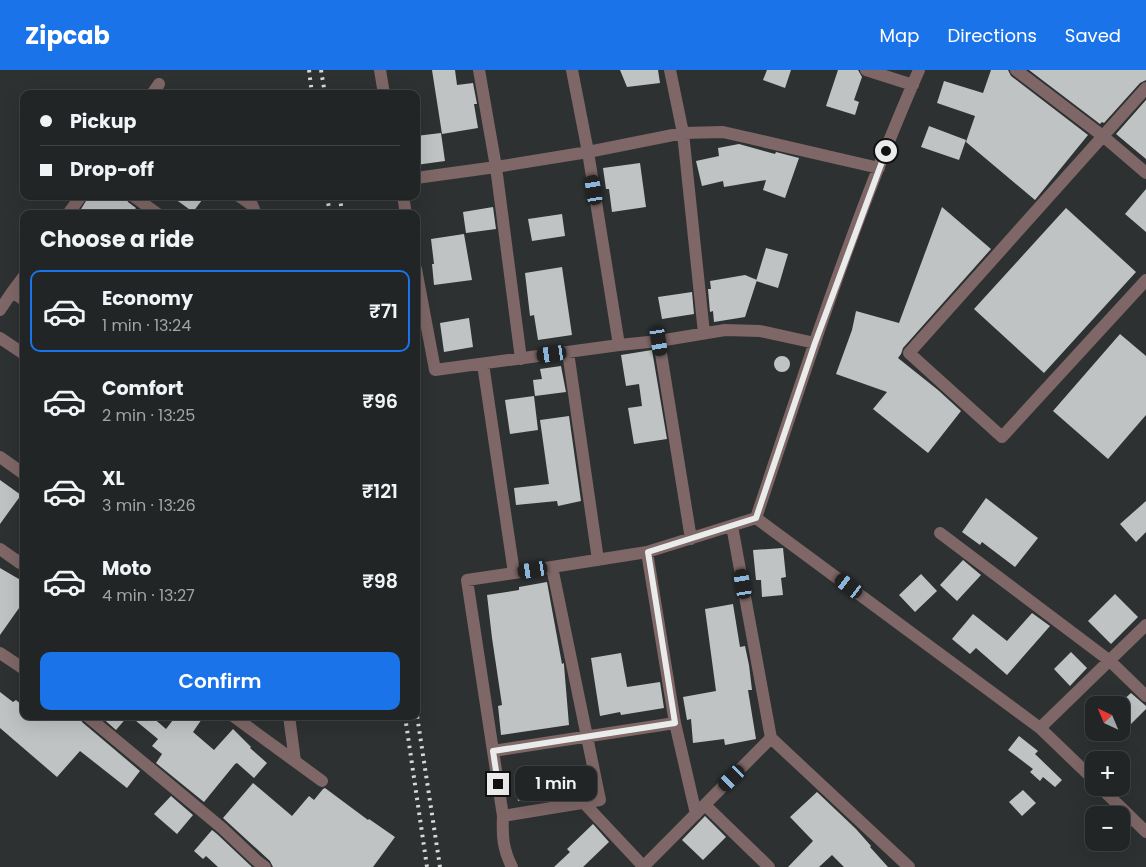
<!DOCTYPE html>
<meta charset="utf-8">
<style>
body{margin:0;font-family:Poppins,sans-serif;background:#2a2d2e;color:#f1f3f6;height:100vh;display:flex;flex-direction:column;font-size:19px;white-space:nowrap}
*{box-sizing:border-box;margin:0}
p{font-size:16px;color:#a2a5a7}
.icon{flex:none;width:28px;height:28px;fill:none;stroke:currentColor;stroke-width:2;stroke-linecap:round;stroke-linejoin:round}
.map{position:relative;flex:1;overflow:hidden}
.details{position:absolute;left:20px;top:140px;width:400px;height:510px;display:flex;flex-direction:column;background:#222526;border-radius:10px;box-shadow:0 5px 20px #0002,0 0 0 1px #3f4243}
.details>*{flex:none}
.guide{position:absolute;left:20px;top:20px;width:400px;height:110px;border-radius:10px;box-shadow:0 5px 20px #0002,0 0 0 1px #3f4243;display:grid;align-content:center;height:110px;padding:0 20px;background:#222526}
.needle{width:32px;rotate:316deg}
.buttons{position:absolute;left:1085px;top:626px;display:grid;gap:10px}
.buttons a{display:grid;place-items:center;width:45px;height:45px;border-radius:10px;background:#222526;box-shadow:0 5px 20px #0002,0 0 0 1px #3f4243;font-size:25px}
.end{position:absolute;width:22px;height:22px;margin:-11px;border:6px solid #eaecec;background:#111;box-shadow:0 0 0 2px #111}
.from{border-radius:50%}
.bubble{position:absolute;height:35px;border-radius:10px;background:#222526;box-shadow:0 5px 20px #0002,0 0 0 1px #3f4243;font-size:16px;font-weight:600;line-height:35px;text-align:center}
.car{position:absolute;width:15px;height:30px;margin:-15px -8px;border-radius:6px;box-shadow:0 0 4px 1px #0007;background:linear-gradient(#222 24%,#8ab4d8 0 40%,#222 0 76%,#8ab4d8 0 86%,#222 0)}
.guide b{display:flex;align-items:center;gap:18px;height:48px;font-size:19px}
.guide b+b{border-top:1px solid #3f4243}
.guide i{width:12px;height:12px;background:#f1f3f6}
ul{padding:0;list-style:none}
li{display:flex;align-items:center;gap:15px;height:82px;margin:0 10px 8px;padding:0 10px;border:2px solid transparent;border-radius:10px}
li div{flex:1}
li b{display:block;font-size:19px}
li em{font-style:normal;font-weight:600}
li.current{border-color:#1a73e8}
li>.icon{width:45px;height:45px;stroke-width:1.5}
h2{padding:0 20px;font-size:22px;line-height:60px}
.primary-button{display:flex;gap:10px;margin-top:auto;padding:10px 20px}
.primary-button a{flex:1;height:58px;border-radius:10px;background:#1a73e8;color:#fff;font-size:20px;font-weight:600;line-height:58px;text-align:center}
header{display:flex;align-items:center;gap:30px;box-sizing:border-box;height:70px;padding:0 25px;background:#1a73e8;color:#fff}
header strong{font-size:24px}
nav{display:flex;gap:28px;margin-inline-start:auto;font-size:18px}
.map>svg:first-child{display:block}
.building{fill:#bfc3c4}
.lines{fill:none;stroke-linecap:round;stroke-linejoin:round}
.street{stroke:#7e6766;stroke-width:12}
.rail{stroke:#d7d9d9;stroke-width:4;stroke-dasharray:2.5 5;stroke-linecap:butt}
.route{stroke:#eaecec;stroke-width:6}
</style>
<header>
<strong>Zipcab</strong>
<nav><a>Map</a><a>Directions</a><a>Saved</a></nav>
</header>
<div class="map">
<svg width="1146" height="797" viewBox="0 0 1146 797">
<rect width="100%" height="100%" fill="#2e3132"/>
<path class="building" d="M432,0H455L457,15L473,13L477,34H474L478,58L442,64Z
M620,0H658L660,13L627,17Z
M767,0H791L785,18L763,10Z
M838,0H858L862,7L854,30L859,32L855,45L826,36Z
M991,0H1008L1011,6L1088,65L1035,130L966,72L975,46L937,33L944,11L983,23Z
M1029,0H1146V10L1140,13L1104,53L1102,52L1100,54Z
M1146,30V89L1116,64Z
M929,56L966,70L959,90L921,77Z
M441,63L445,91L416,95V66Z
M739,74L775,84L776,82L799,88L785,128L763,120L766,110L724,117L723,111L702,116L696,91L719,86L718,78Z
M640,93L646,137L612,142L609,119H606L603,98Z
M1146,119V162L1125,144Z
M89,126H125L128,132L136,138L131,144H78Z
M171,126H205L193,142Z
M493,137L496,159L466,163L463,142Z
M942,137L991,179L903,278L901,284L898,288L938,320L961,341L928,383L873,339L887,322L836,304L852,260L856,241L899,253Z
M1066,138L1136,202L1044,303L974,239Z
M562,144L565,166L532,171L528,149Z
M464,164L472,210L434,215L432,194H434L431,169Z
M766,178L788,184L778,218L756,211Z
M562,197L572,265L538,270L534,245L530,246L525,203Z
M745,205L757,210L745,247L714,252L713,241L710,242L708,219H711L710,211Z
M692,222L694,244L662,249L658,227Z
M469,248L473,277L444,282L440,253Z
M1120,264L1146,286V345L1108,389L1053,341Z
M652,280L667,369L634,374L628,338L642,336L639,314L626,316L621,285Z
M774 294a8 8 0 1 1 16 0a8 8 0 1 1-16 0Z
M561,296L566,322L535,326L533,310L542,309L540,299Z
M534,326L538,360L510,364L505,330Z
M569,346L581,431L558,436L557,431L516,435L514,418L549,414L540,350Z
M0,410L21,425L0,454Z
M986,428L1038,468L1015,497L982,472L980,475L962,462Z
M1146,431V462L1136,472L1120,454Z
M783,478L786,507L781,508L783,525L762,527L761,510H756L753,480Z
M963,490L981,505L957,531L940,515Z
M0,498L24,512V531L0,565Z
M921,504L937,521L915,542L899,525Z
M547,512L562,594L564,593V595L569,655L501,665L498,636L502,635L492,568L487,525L519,520V517Z
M1115,524L1138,547L1111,574L1088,551Z
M733,534L740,577L745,576L749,595L752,620H748L756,669L725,675L724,669L693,673L691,649L687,650L683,627L716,621L705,539Z
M1032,543L1050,556L1007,605L976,578L970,584L952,569L973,544L1007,571Z
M1071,582L1087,598L1070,616L1054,599Z
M621,583L627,617L660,612L664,638L621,645L620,642L600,646L591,588Z
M0,622L13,632L16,630L24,637V646H79L82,652L140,701L127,718L80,681L57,707L0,658Z
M1131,623L1146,636V639L1121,664V632Z
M100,646H128L116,660Z
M130,646H151L166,659L176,646H204L193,662L214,680L233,659L251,677L250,678L267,693L254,708L237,693L235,694L204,732L156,693L162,684L152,676L158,669Z
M1019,666L1038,681L1035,684L1062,710L1055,717L1043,707L1040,711L1030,702L1033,699L1008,680Z
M544,706L548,724L518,731L515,712Z
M253,713L292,746L309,726L314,730L323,719L325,718L368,750L369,749L395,767L373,797H273L270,791L223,748Z
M1023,720L1036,733L1022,746L1009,732Z
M817,722L856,759L871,776L870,777L888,797H844L832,785L819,797H788L813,771L790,747Z
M171,726L193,745L177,764L154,744Z
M705,746L726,767L703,790L682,770Z
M593,754L609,772L583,797H554L570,782L567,779Z
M212,760L217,764L252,797H218L206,786L203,789L194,781Z"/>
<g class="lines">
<path class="street" d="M380,0L384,24
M479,0L496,97L588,82L683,63L723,62L879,98
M572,0L588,82L619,275
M670,0L683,63L704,263
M866,0L913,15
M1016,0L1104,67L1146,103
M1146,18L909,283L1002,367L1146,210
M152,24L159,14
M416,108L496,97L521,289
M133,126L158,144
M239,126L252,135L256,144
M403,126L406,144
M68,144L81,126
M416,199L435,300L619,275L659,271L725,260L760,261L815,273
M12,222L24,206
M0,240L12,222L24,230
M0,268L24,284
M659,271L691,469
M568,282L598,490
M483,294L514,503L647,482L675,653L696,744
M0,387L24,404
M756,448C806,298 855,145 919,0
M732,456L771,668
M940,463L1110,591L1146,626
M0,479L20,493L24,488
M647,482L756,448L1040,658L1094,710
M514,503L467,510L493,681L675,653
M0,583L24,599
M87,646L222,758L257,791L265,797
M233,646L322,711
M289,646L295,691
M1040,658L1146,555
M493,681L503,746L600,730L552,497
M1101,718L1146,762
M583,732L644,797
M705,735L769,797
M503,746C502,767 503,779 512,797
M643,797L771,668L909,797"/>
<path class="rail" d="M309,0L312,24
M321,0L325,24
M327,126L330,144
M340,126L342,144
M416,639L440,797
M405,646L427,797"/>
</g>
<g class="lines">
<path class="route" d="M498,714L493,681L675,653L648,482L756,448L815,273L886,81"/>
</g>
</svg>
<div class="buttons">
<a><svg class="needle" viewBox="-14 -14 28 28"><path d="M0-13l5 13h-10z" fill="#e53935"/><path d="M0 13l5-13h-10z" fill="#a2a5a7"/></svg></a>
<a>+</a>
<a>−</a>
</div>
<i class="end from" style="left:886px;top:81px"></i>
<i class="end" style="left:498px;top:714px"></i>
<div class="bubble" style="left:515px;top:696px;width:82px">1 min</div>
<i class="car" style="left:594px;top:120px;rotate:351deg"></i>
<i class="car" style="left:659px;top:271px;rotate:171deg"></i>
<i class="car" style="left:552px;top:284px;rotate:262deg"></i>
<i class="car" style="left:533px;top:500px;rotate:261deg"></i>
<i class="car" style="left:743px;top:514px;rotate:350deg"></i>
<i class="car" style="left:849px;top:516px;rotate:307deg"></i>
<i class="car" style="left:732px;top:708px;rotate:225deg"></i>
<div class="guide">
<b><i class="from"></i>Pickup</b>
<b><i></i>Drop-off</b>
</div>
<section class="details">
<h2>Choose a ride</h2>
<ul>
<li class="current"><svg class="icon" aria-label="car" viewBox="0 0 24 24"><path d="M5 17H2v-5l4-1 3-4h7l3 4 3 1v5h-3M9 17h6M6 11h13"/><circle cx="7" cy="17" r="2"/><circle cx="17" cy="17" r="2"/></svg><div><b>Economy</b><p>1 min · 13:24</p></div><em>₹71</em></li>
<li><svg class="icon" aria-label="car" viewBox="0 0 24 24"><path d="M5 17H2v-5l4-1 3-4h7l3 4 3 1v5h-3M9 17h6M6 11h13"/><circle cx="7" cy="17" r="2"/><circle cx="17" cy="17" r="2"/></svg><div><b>Comfort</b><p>2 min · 13:25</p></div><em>₹96</em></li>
<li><svg class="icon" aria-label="car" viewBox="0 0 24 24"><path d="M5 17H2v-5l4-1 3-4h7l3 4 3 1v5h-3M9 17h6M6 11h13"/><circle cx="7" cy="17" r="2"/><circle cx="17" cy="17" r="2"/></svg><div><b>XL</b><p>3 min · 13:26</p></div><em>₹121</em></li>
<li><svg class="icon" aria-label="car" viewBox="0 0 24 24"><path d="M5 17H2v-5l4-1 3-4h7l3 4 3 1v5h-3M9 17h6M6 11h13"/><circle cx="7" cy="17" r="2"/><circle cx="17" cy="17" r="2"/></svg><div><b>Moto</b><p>4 min · 13:27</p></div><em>₹98</em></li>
</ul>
<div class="primary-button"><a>Confirm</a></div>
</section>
</div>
